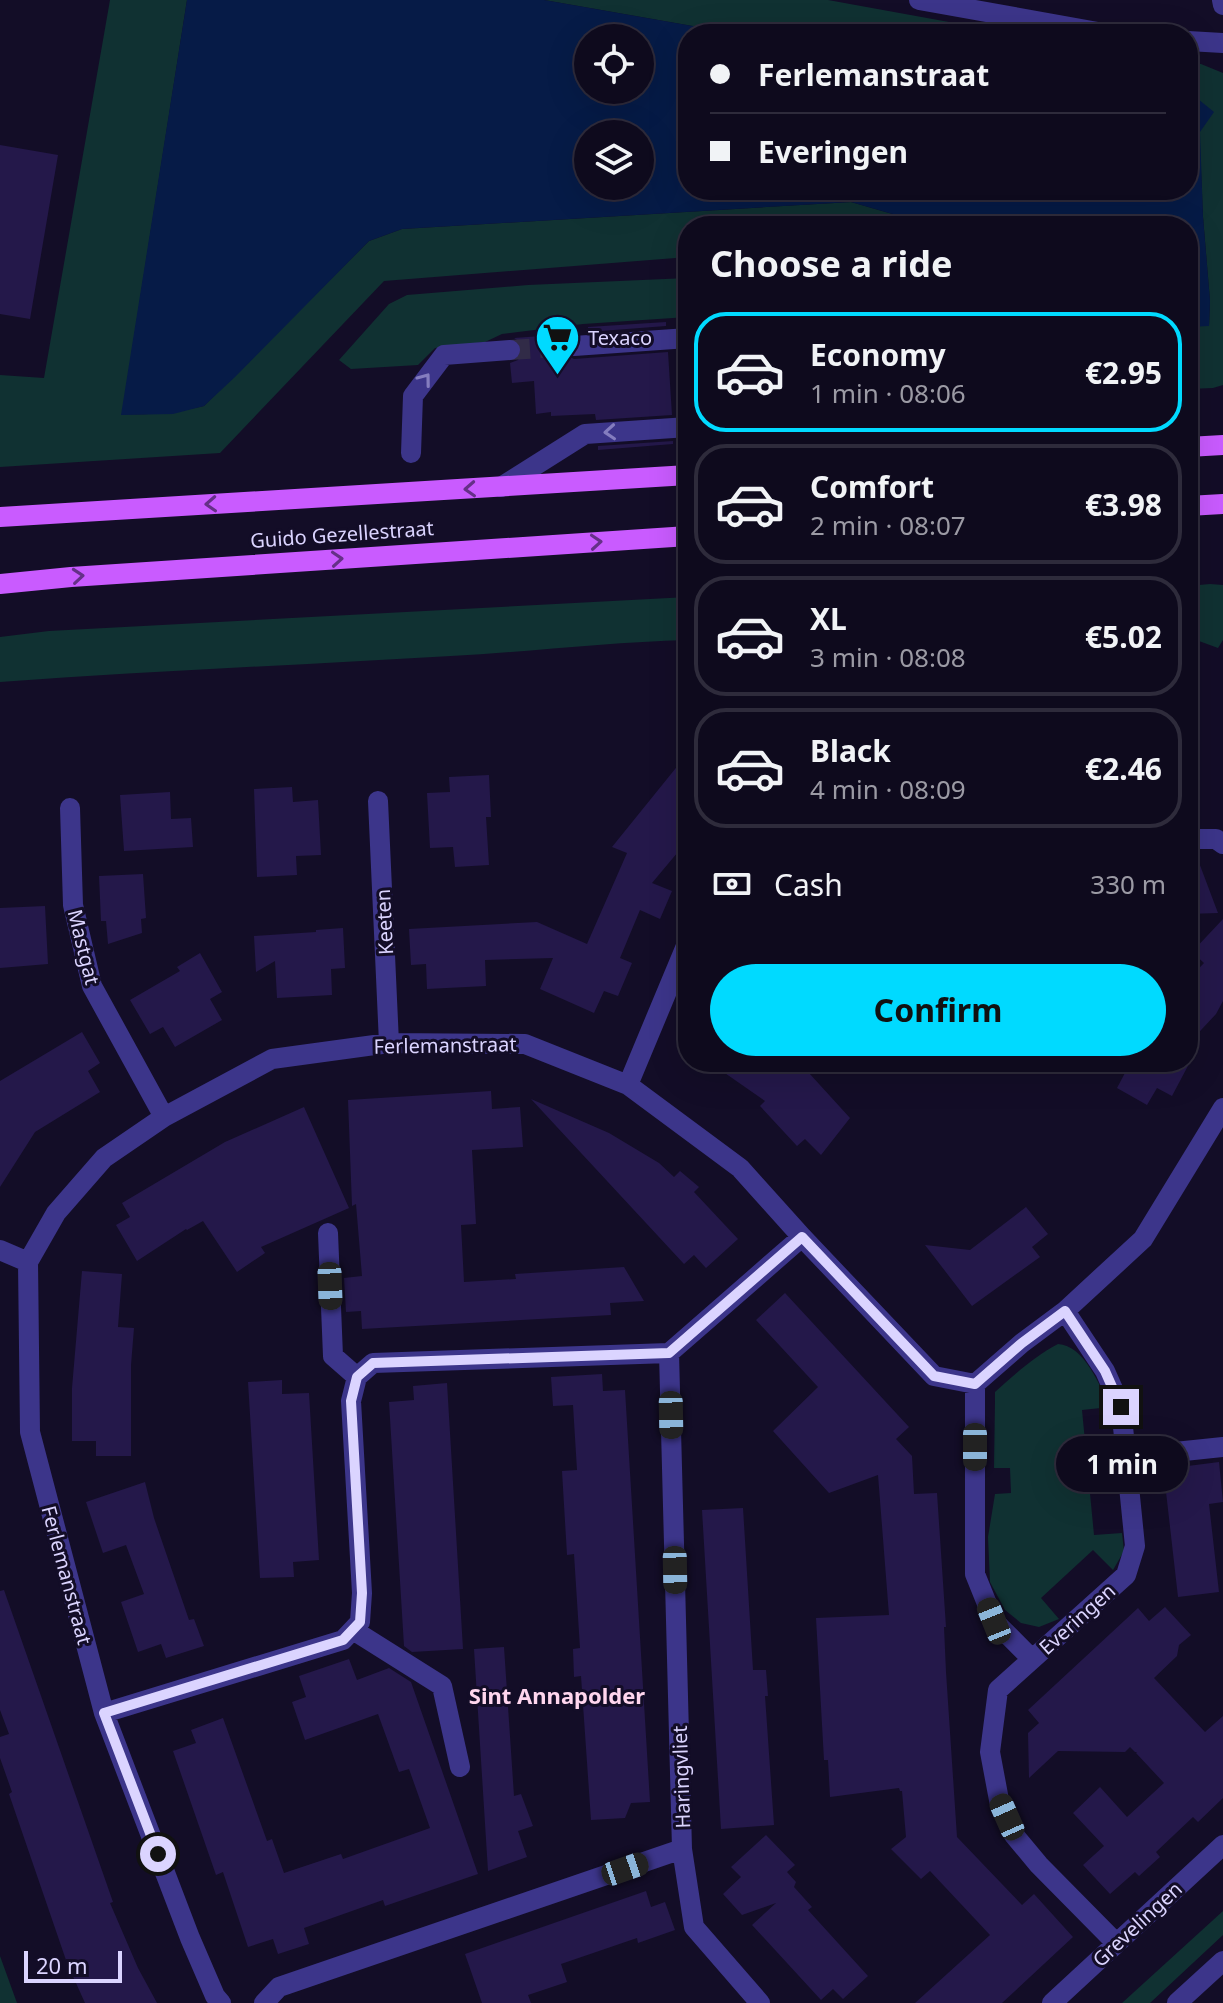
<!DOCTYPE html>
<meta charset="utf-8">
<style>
body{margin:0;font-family:"Noto Sans",sans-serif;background:#171326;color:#f1f3f6;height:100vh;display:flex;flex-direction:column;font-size:30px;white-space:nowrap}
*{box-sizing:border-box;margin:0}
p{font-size:26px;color:#9b9aa4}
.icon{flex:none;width:44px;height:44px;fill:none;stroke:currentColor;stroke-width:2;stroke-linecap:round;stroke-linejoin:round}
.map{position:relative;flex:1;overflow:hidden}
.side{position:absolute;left:678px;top:216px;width:520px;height:856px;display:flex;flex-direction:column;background:#0e0a1d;border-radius:32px;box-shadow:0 8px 32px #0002,0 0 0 2px #2e2b3b}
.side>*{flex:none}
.hud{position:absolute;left:678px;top:24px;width:520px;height:176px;border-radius:32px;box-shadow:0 8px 32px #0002,0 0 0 2px #2e2b3b;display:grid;align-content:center;height:176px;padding:0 32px;background:#0e0a1d}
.tools{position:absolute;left:574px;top:24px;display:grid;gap:16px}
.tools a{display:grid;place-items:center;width:80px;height:80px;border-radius:50%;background:#0e0a1d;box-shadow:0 8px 32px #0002,0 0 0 2px #2e2b3b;font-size:40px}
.scale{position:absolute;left:24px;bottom:20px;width:98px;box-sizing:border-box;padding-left:8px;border:4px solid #dbd4ff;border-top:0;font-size:22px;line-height:28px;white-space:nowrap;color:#dbd4ff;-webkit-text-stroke:6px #130d27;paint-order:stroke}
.end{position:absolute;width:36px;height:36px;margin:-18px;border:10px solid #dbd4ff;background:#111;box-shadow:0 0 0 4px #111}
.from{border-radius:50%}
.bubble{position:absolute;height:56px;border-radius:28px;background:#0e0a1d;box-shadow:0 8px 32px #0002,0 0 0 2px #2e2b3b;font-size:26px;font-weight:700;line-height:56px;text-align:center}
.car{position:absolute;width:24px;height:48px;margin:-24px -12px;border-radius:10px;box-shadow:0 0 6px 2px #0007;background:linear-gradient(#222 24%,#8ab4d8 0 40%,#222 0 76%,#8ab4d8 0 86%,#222 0)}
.hud b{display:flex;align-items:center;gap:28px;height:76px;font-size:30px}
.hud b+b{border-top:2px solid #2e2b3b}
.hud i{width:20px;height:20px;background:#f1f3f6}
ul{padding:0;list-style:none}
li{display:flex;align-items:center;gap:24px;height:120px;margin:0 16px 12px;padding:0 16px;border:4px solid #2e2b3b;border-radius:32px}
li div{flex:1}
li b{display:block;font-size:30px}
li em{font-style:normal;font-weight:700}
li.active{border-color:#00daff}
li>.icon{width:72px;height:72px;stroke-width:1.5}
h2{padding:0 32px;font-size:36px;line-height:96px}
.pay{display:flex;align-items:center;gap:20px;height:88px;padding:0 32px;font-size:30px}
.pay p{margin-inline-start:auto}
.button{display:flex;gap:16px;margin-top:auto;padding:16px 32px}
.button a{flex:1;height:92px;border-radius:48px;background:#00daff;color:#111;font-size:32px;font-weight:700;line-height:92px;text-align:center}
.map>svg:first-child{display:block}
.green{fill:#103132}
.water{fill:#061b47;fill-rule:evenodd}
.building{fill:#24184a}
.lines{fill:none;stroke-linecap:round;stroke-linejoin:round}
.minor-tunnel{stroke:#312b47;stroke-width:20;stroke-dasharray:20 10;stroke-linecap:butt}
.minor{stroke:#3c358a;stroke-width:20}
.major{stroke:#c95bff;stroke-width:20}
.oneway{stroke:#847dbf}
.oneway2{stroke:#653088}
.route{stroke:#dbd4ff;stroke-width:10}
.labels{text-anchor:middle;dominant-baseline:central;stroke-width:6;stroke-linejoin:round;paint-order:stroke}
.poi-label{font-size:20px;fill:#dbd4ff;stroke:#130d27;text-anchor:start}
.street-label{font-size:20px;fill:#dbd4ff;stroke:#130d27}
.neighbourhood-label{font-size:22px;font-weight:bold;fill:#ffd6ee;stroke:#130d27}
</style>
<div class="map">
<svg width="1223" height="2003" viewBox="0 0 1223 2003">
<rect width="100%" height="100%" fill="#130d27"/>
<path class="green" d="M110,0H187L122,414C152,415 175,413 204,406L369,241L402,229L851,202L896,215L912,226H688V257L384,281L220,453L0,467V375L44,378Z
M544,0H828L1015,34H738Z
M1188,63L1201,64L1223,73V385L1213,388L1188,389V327L1209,325L1210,301L1203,217L1198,99L1188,106Z
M688,278V317L583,324L502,334L485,342L435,348L418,365L351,369L339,360L389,304L407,295L528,285Z
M1210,584L1223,585V640L1218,648L1188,637V586Z
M688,597V640C609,642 530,652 451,656C300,665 150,671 0,682V637L49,631Z
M1058,1344C1084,1345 1100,1386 1110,1407L1082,1410L1094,1535L1122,1533L1124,1551L1113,1570L1093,1550L1041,1598L1059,1619L1039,1627L1021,1623L1005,1610L990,1582L988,1537L995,1494L1011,1493L1010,1468H994L995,1401V1392C1015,1374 1035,1356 1058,1344Z
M1223,1911V1935L1150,2003H1122Z
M0,1956L17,2003H0Z"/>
<path class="water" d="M187,0H544L738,34H688V190H1188V106L1198,99L1214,112L1200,132L1203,217L1210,301L1209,326L1188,327V226H912L896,215L851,202L402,229L369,241L235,377L204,406L173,414L121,415ZM588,38H640V90H588ZM588,134H640V186H588Z"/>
<path class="building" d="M0,145L58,155L30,319L0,314Z
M666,322V326L588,332V327Z
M569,334L563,340L561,348L564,354L574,359L668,352L672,415L596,420L595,414L551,416V412L536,414L534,381L512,383L510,363L518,360L523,350L520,342L514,338Z
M673,441V444L598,450V446Z
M688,753V840L652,883L672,891L660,919L640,910L620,958L632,963L618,996L604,991L594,1013L540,989L553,958L485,960L486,986L427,989L426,964L411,965L409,929L537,922L587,944L627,853L612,847Z
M489,775L491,817H486L489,865L455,867L453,847L430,848L427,793L450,792L449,777Z
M292,787L293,802L318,800L321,855L296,856L297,875L257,877L254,789Z
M170,792L171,819L191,818L193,847L124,851L120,795Z
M1188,852H1195L1218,913L1188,914Z
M143,874L146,918L141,919L142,933L108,944L106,921H101L99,876Z
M45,906L48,964L0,968V908Z
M1223,919V1001L1216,1014L1188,1044V980L1204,963L1192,952Z
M343,928L345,968L331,969L332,995L277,998L275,961L256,972L254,936L316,932V930Z
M200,953L222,992L210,999L222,1020L175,1047L163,1027L150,1034L130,1000L180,971L177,967Z
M82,1032L100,1063L88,1071L100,1092L35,1132L0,1187V1081Z
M709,1062H799L850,1118L821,1155L805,1139L797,1146L760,1106L765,1101Z
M1109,1062H1190L1172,1096L1157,1088L1147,1105L1117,1088L1126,1071Z
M491,1091L492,1109L520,1107L523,1147L472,1150L476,1224L461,1225L464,1282L516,1279L515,1274L624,1267L644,1301L610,1303L611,1315L362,1329L361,1311L346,1312L344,1278L362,1276L356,1204L352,1206L348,1100Z
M531,1099L609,1133L659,1163L674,1177L680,1171L699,1187L694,1192L738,1239L706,1268L694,1255L684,1264Z
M304,1107L349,1208L261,1247L265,1253L237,1272L203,1221L187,1230L186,1229L137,1261L116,1225L130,1217L122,1203L225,1142Z
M1026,1207L1048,1234L1032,1247L1040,1257L972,1306L925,1245L970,1250Z
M82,1271L122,1274L118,1327L134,1328L131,1365V1456H96V1441H72V1388Z
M785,1293L909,1427L896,1439L912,1456L914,1494L937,1493L946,1627H944L946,1672L957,1837L1022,1905L1034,1894L1073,1937L1002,2003H915L990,1935L930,1871L921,1879L891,1849L906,1837L902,1791H900L899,1788L830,1797L828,1760H824L816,1618L889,1615L878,1475L829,1493L773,1431L818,1387L756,1320Z
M602,1374L603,1391L625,1390L650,1802L631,1803L625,1818L591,1820L581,1676L574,1677L573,1649L580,1648L574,1554L567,1555L562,1471L577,1470L573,1405L553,1406L551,1377Z
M282,1380V1394L309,1393L319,1560L293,1562L294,1577L260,1578L248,1382Z
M447,1383L463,1649L412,1652L404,1646L389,1402L414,1400L413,1386Z
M1219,1462L1223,1502L1209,1504L1219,1592L1178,1597L1165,1483L1182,1481L1180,1467Z
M145,1482L154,1518L189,1620L194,1619L204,1646L166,1658L161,1644L138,1652L121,1602L144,1594L126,1545L103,1553L86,1502Z
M743,1508L753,1670H766L768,1696H765L774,1825L721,1829L702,1510Z
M4,1590L113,1902L110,1903L138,1968L157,2003H85L67,1963L9,1794L12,1792L0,1758V1737L9,1734L0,1710V1591Z
M1165,1607L1191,1635L1179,1645L1177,1656L1154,1678L1205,1732L1223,1716V1798L1198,1822L1193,1817L1156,1852L1160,1857L1139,1876L1135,1872L1110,1894L1083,1865L1104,1846L1073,1813L1100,1787L1127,1817L1164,1783L1136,1753L1137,1752H1135L1130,1747L1125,1752L1058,1751L1029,1778L1028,1733L1039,1723L1028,1710L1138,1608L1149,1621Z
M504,1647L514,1796L521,1794L533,1826L518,1831L527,1857L488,1871L474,1649Z
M349,1659L357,1680L389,1668L411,1682L478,1874L385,1906L383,1900L304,1928L309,1944L278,1954L273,1939L248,1947L223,1872L216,1875L173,1751L196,1743L191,1730L223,1718L267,1841L272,1839L284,1873L341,1854L343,1859L430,1828L409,1769L399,1772L378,1714L305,1740L292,1702L306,1697L299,1676Z
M766,1835L795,1865L787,1872L796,1882L794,1887L812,1907L808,1910L868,1976L843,1999L833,1989L821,2000L752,1925L776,1903L742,1915L723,1894L741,1877L731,1867Z
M646,1891L651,1907L665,1902L675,1930L638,1943L637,1938L561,1964L567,1982L528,1995L531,2003H482L465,1954Z"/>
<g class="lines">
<path class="minor-tunnel" d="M510,350L574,346"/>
<path class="minor" d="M919,0L1109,34
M1222,0L1223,5
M1188,41L1223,43
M574,346L688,338
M411,453L413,396L444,355L510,350
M501,487L585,434L688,427
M378,801L389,1043
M70,808L73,905L92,986L164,1117
M1188,839H1216L1223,844
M628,1085L688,941
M328,1233L333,1356L357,1377
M0,1250L28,1262
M1065,1311L1105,1371L1121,1407L1135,1546L1126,1575L998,1690L990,1752L999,1800L1014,1835L1039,1865L1116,1943
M975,1384V1574L994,1621L1032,1659
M1127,1457L1223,1447
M353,1630L442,1686L460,1767
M104,1713L343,1640L360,1622L362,1593L351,1401L357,1377L373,1363L669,1353L802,1237
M682,1849L694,1927L760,2003
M221,2003L215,1996L190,1938L104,1713L30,1432L28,1262L56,1213L104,1158L164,1117L272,1059L389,1043L525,1044L628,1085L740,1168L802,1237L934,1376L975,1384L1022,1343L1065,1311L1143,1239L1223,1108
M264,2003L279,1987L682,1849L669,1353
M1052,2003L1223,1845
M1177,2003L1223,1961"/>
<path class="major" d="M1188,447L1223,445
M1188,506L1223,504
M0,517L688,475
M0,584L71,577L688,536"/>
</g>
<defs><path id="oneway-chevron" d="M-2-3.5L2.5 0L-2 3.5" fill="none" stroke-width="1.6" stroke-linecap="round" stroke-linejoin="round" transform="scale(2)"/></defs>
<g class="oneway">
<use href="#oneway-chevron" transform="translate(425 379) rotate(-53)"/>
<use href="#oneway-chevron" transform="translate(610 432) rotate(176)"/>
</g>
<g class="oneway2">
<use href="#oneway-chevron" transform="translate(470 489) rotate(177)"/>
<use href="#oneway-chevron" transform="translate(211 504) rotate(177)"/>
<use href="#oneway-chevron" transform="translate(596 542) rotate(-4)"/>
<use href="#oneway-chevron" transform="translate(337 559) rotate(-4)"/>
<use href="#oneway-chevron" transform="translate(78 576) rotate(-5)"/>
</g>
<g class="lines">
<path class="route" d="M158,1854L104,1713L343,1640L360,1622L362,1593L351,1401L357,1377L373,1363L669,1353L802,1237L934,1376L975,1384L1022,1343L1065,1311L1105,1371L1121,1407"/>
</g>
<defs>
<symbol id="supermarket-pin" viewBox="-11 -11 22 30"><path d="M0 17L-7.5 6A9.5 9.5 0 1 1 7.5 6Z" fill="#00daff" stroke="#130d27"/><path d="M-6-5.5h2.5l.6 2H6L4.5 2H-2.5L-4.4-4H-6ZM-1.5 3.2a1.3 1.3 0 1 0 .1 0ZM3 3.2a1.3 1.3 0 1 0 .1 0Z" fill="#111"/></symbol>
</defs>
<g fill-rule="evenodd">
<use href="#supermarket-pin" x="532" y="312" width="51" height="69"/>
</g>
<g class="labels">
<g class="poi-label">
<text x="588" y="337">Texaco</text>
</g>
<g class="street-label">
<text transform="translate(342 534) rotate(-4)">Guido Gezellestraat</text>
<text transform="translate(384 922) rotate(-93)">Keeten</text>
<text transform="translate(84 947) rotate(76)">Mastgat</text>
<text transform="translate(445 1045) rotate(-1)">Ferlemanstraat</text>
<text transform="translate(67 1575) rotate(75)">Ferlemanstraat</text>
<text transform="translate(1077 1619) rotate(-42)">Everingen</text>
<text transform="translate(681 1777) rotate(-92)">Haringvliet</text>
<text transform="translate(1137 1924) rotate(-43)">Grevelingen</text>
</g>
<g class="neighbourhood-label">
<text x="557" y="1695">Sint Annapolder</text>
</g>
</g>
</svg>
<div class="tools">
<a><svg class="icon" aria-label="locate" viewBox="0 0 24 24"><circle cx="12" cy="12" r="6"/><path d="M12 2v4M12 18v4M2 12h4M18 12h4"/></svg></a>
<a><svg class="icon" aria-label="layers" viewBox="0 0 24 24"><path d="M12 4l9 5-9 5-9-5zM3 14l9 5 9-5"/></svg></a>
</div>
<div class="scale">20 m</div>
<i class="end from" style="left:158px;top:1854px"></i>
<i class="end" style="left:1121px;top:1407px"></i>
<div class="bubble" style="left:1056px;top:1436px;width:132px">1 min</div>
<i class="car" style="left:330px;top:1286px;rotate:178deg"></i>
<i class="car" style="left:671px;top:1415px;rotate:179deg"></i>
<i class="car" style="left:975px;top:1447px;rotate:180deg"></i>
<i class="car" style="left:675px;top:1570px;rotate:179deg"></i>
<i class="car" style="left:994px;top:1621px;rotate:338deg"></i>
<i class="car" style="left:1007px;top:1817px;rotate:336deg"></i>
<i class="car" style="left:625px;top:1869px;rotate:71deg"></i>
<div class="hud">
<b><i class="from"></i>Ferlemanstraat</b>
<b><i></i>Everingen</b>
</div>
<section class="side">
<h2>Choose a ride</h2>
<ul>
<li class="active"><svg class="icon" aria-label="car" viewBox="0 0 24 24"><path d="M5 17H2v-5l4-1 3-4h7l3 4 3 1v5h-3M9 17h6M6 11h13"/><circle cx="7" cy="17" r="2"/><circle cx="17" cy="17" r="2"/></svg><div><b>Economy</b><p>1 min · 08:06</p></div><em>€2.95</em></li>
<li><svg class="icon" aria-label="car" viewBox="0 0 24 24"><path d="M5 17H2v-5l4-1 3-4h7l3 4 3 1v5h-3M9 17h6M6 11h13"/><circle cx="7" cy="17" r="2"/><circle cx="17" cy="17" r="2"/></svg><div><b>Comfort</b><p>2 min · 08:07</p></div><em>€3.98</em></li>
<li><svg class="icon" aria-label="car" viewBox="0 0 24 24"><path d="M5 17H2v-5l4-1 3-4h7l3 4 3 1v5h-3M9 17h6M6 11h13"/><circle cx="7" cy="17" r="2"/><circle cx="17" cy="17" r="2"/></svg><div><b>XL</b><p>3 min · 08:08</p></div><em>€5.02</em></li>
<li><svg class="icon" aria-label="car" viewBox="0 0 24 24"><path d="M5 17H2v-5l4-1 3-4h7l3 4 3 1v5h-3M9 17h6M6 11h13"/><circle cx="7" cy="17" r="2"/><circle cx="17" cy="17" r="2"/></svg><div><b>Black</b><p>4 min · 08:09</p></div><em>€2.46</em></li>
</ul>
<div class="pay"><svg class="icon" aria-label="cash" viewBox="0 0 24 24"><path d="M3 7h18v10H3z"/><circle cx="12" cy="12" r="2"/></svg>Cash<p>330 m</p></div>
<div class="button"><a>Confirm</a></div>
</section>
</div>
